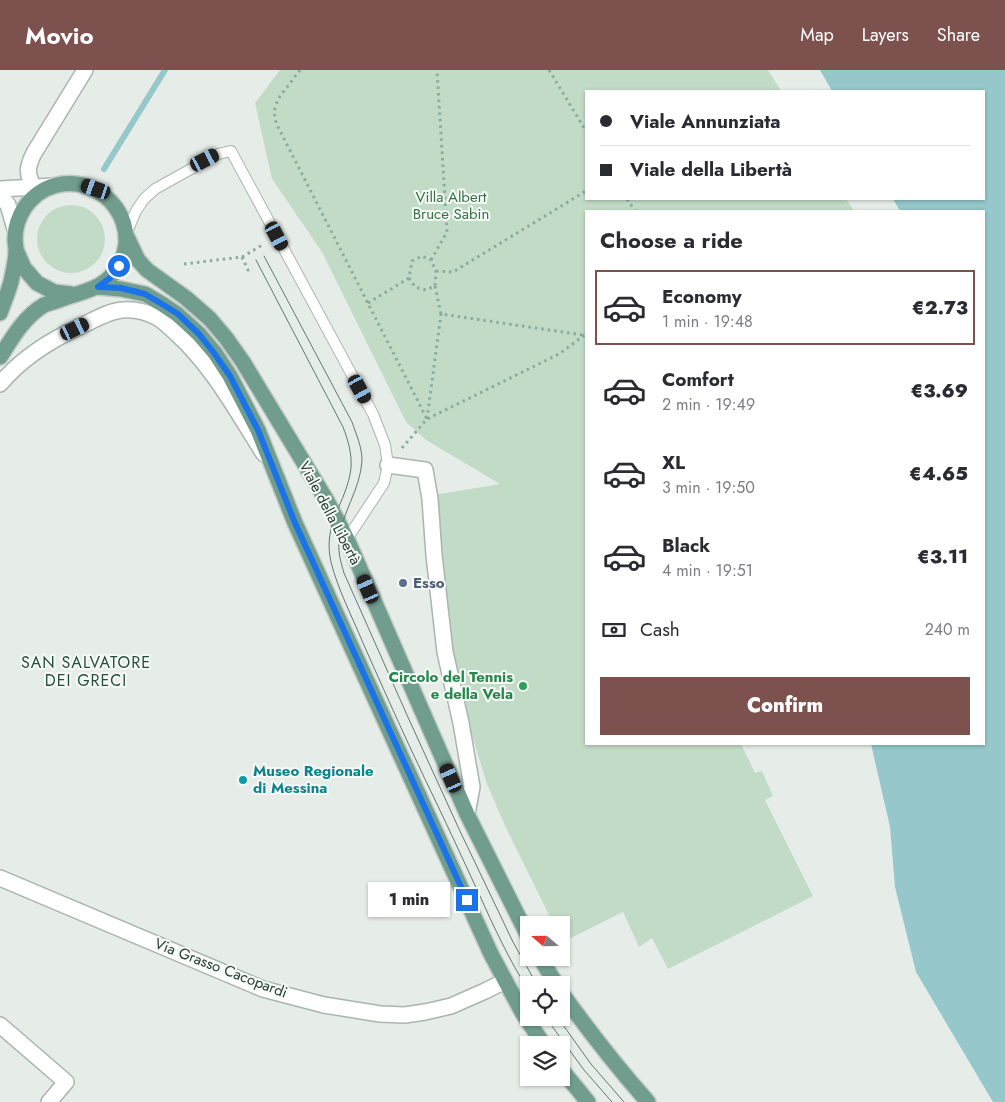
<!DOCTYPE html>
<meta charset="utf-8">
<style>
body{margin:0;font-family:Jost,sans-serif;background:#f7f7f7;color:#2b2b33;height:100vh;display:flex;flex-direction:column;font-size:19px;white-space:nowrap}
*{box-sizing:border-box;margin:0}
p{font-size:16px;color:#7c7c81}
.icon{flex:none;width:28px;height:28px;fill:none;stroke:currentColor;stroke-width:2;stroke-linecap:round;stroke-linejoin:round}
.map{position:relative;flex:1;overflow:hidden}
.sheet{position:absolute;left:585px;top:140px;width:400px;height:535px;display:flex;flex-direction:column;background:#fff;border-radius:0px;box-shadow:0 1px 4px #0004}
.sheet>*{flex:none}
.hud{position:absolute;left:585px;top:20px;width:400px;height:110px;border-radius:0px;box-shadow:0 1px 4px #0004;display:grid;align-content:center;height:110px;padding:0 15px;background:#fff}
.needle{width:32px;rotate:290deg}
.controls{position:absolute;left:520px;top:846px;display:grid;gap:10px}
.controls a{display:grid;place-items:center;width:50px;height:50px;border-radius:0px;background:#fff;box-shadow:0 1px 4px #0004;font-size:25px}
.end{position:absolute;width:22px;height:22px;margin:-11px;border:6px solid #1a73e8;background:#fff;box-shadow:0 0 0 2px #fff}
.from{border-radius:50%}
.bubble{position:absolute;height:35px;border-radius:0px;background:#fff;box-shadow:0 1px 4px #0004;font-size:16px;font-weight:800;line-height:35px;text-align:center}
.car{position:absolute;width:15px;height:30px;margin:-15px -8px;border-radius:6px;box-shadow:0 0 4px 1px #0007;background:linear-gradient(#222 24%,#8ab4d8 0 40%,#222 0 76%,#8ab4d8 0 86%,#222 0)}
.hud b{display:flex;align-items:center;gap:18px;height:48px;font-size:19px}
.hud b+b{border-top:1px solid #e1e1e2}
.hud i{width:12px;height:12px;background:#2b2b33}
ul{padding:0;list-style:none}
li{display:flex;align-items:center;gap:15px;height:75px;margin:0 10px 8px;padding:0 5px;border:2px solid transparent;border-radius:0px}
li div{flex:1}
li b{display:block;font-size:19px}
li em{font-style:normal;font-weight:800}
li.current{border-color:#7d514e}
li>.icon{width:45px;height:45px;stroke-width:1.5}
h2{padding:0 15px;font-size:22px;line-height:60px}
.pay{display:flex;align-items:center;gap:12px;height:55px;padding:0 15px;font-size:19px}
.pay p{margin-inline-start:auto}
.cta{display:flex;gap:10px;margin-top:auto;padding:10px 15px}
.cta a{flex:1;height:58px;border-radius:0px;background:#7d514e;color:#fff;font-size:20px;font-weight:800;line-height:58px;text-align:center}
header{display:flex;align-items:center;gap:30px;box-sizing:border-box;height:70px;padding:0 25px;background:#7d514e;color:#fff}
header strong{font-size:24px}
nav{display:flex;gap:28px;margin-inline-start:auto;font-size:18px}
.map>svg:first-child{display:block}
.green{fill:#c2dbc6}
.water{fill:#95c7cb}
.lines{fill:none;stroke-linecap:round;stroke-linejoin:round}
.stream{stroke:#95c7cb;stroke-width:6}
.service-casing{stroke:#a9b5af;stroke-width:12}
.pedestrian-casing{stroke:#a9b5af;stroke-width:18}
.minor-casing{stroke:#a9b5af;stroke-width:18}
.secondary-casing{stroke:#a5b7af;stroke-width:18}
.primary-casing{stroke:#c3c9c6;stroke-width:18}
.path{stroke:#8aac9e;stroke-width:3;stroke-dasharray:2.5 4;stroke-linecap:butt}
.service{stroke:#fff;stroke-width:10}
.pedestrian{stroke:#fff;stroke-width:15}
.minor{stroke:#fff;stroke-width:15}
.secondary{stroke:#fff;stroke-width:15}
.primary{stroke:#709d8d;stroke-width:15}
.tram{stroke:#627870;stroke-width:1}
.route{stroke:#1a73e8;stroke-width:6}
.service-dot{fill:#5c6f8a;stroke:#f6faf7;stroke-width:2}
.leisure-dot{fill:#2e9e5b;stroke:#f6faf7;stroke-width:2}
.culture-dot{fill:#0f9aa8;stroke:#f6faf7;stroke-width:2}
.labels{text-anchor:middle;dominant-baseline:central;stroke-width:4;stroke-linejoin:round;paint-order:stroke}
.park-label{font-size:15px;fill:#366f46;stroke:#f6faf7}
.street-label{font-size:15px;fill:#273d35;stroke:#f6faf7}
.service-label{font-size:15px;font-weight:bold;fill:#4e5e75;stroke:#f6faf7;text-anchor:start}
.leisure-label{font-size:15px;font-weight:bold;fill:#27864d;stroke:#f6faf7;text-anchor:end}
.culture-label{font-size:15px;font-weight:bold;fill:#0d838f;stroke:#f6faf7;text-anchor:start}
.neighbourhood-label{font-size:16px;letter-spacing:1px;fill:#254d3f;stroke:#f6faf7}
</style>
<header>
<strong>Movio</strong>
<nav><a>Map</a><a>Layers</a><a>Share</a></nav>
</header>
<div class="map">
<svg width="1005" height="1032" viewBox="0 0 1005 1032">
<rect width="100%" height="100%" fill="#e6ede9"/>
<path class="green" d="M280,0H768L781,21H586V129H846L854,141H586V674H741L755,703L762,701L773,726L765,730L813,826L668,899L652,868L639,877L623,842L563,872L561,869V855H554L506,758L487,714L468,652L450,580L433,425L500,414L426,370L406,352L322,182L272,109L255,33Z
M37 169a34 34 0 1 1 68 0a34 34 0 1 1-68 0Z"/>
<path class="water" d="M820,0H1005V1032H993L916,902L895,817L890,757L871,674H984V141H900L893,129H984V21H832Z"/>
<g class="lines">
<path class="stream" d="M104,99L165,0"/>
<defs>
<path id="service" d="M126,164L136,141L144,129L155,119L218,84L231,81L373,344L385,375L388,395L384,413L347,469"/>
<path id="pedestrian" d="M388,395L425,400L430,429L434,485L445,582L461,653L472,717L467,744"/>
<path id="minor" d="M34,118C26,103 27,97 34,83L85,0
M0,314C21,289 47,272 77,258C91,252 107,241 123,240C134,239 146,242 156,247C164,251 170,258 177,264C214,298 237,342 264,384
M0,808L263,919L324,935L380,944L405,945L425,942L451,936L485,921L505,911
M0,955L66,1012L49,1032"/>
<path id="secondary" d="M0,119L53,116
M0,125L8,135L15,159"/>
<path id="primary" d="M126,165L138,190L147,200L186,228L210,249L226,268L243,292L327,431L347,469L467,744L529,868
M17,182L24,198L37,213L54,222L71,224
M98,217L121,219L145,224L162,234L177,244L199,264L215,283L230,306L258,360L295,453L491,884L522,942L544,975
M0,243C4,231 10,219 12,207C14,198 16,189 16,180C16,176 15,173 15,169C15,157 19,146 25,137C58,91 129,118 126,174C125,181 123,189 119,195C106,220 82,221 59,230C54,232 49,233 44,235C24,247 12,268 0,287
M540,888L557,915
M561,922C588,960 617,997 648,1032
M561,999L588,1032"/>
</defs>
<use href="#service" class="service-casing"/>
<use href="#pedestrian" class="pedestrian-casing"/>
<use href="#minor" class="minor-casing"/>
<use href="#secondary" class="secondary-casing"/>
<use href="#primary" class="primary-casing"/>
<path class="path" d="M300,0L278,29L274,41L276,53L427,349
M549,0L586,61
M627,129L635,141
M242,187L248,200L253,198
M431,190L447,162L437,0
M184,194L242,187L264,174
M436,201L453,202L586,121
M435,216L441,244L583,265
M368,233L409,208L412,191L422,186L431,190L436,201L435,216L426,220L415,217L409,208
M427,349L441,244
M402,378L427,349L559,284L586,264"/>
<use href="#service" class="service"/>
<use href="#pedestrian" class="pedestrian"/>
<use href="#minor" class="minor"/>
<use href="#secondary" class="secondary"/>
<use href="#primary" class="primary"/>
<path class="tram" d="M264,186L352,352C356,364 362,377 362,390C361,419 340,445 339,472C338,483 341,493 344,503L407,645L459,759L513,872L537,915
M256,190L343,357C348,370 352,383 351,398C347,433 322,453 331,492C338,520 352,546 363,573C383,618 403,663 424,707C443,746 461,785 479,824C494,857 509,890 529,921
M546,948L584,1000L612,1032
M558,948L591,994L624,1032"/>
</g>
<g class="lines">
<path class="route" d="M119,196L110,208L98,217L121,218L145,224L162,234L178,244L199,264L214,283L230,306L258,360L295,453L467,830"/>
</g>
<circle class="service-dot" cx="403" cy="513" r="5"/>
<circle class="leisure-dot" cx="523" cy="616" r="5"/>
<circle class="culture-dot" cx="243" cy="710" r="5"/>
<g class="labels">
<g class="park-label">
<text x="451" y="127">Villa Albert<tspan x="451" dy="17">Bruce Sabin</tspan></text>
</g>
<g class="street-label">
<text transform="translate(330 443) rotate(62)">Viale della Libertà</text>
<text transform="translate(221 898) rotate(21)">Via Grasso Cacopardi</text>
</g>
<g class="service-label">
<text x="413" y="513">Esso</text>
</g>
<g class="leisure-label">
<text x="513" y="607">Circolo del Tennis<tspan x="513" dy="17">e della Vela</tspan></text>
</g>
<g class="culture-label">
<text x="253" y="701">Museo Regionale<tspan x="253" dy="17">di Messina</tspan></text>
</g>
<g class="neighbourhood-label">
<text x="86" y="592">SAN SALVATORE<tspan x="86" dy="18">DEI GRECI</tspan></text>
</g>
</g>
</svg>
<div class="controls">
<a><svg class="needle" viewBox="-14 -14 28 28"><path d="M0-13l5 13h-10z" fill="#e53935"/><path d="M0 13l5-13h-10z" fill="#7c7c81"/></svg></a>
<a><svg class="icon" aria-label="locate" viewBox="0 0 24 24"><circle cx="12" cy="12" r="6"/><path d="M12 2v4M12 18v4M2 12h4M18 12h4"/></svg></a>
<a><svg class="icon" aria-label="layers" viewBox="0 0 24 24"><path d="M12 4l9 5-9 5-9-5zM3 14l9 5 9-5"/></svg></a>
</div>
<i class="end from" style="left:119px;top:196px"></i>
<i class="end" style="left:467px;top:830px"></i>
<div class="bubble" style="left:368px;top:812px;width:82px">1 min</div>
<i class="car" style="left:205px;top:90px;rotate:63deg"></i>
<i class="car" style="left:96px;top:119px;rotate:289deg"></i>
<i class="car" style="left:277px;top:166px;rotate:152deg"></i>
<i class="car" style="left:75px;top:259px;rotate:64deg"></i>
<i class="car" style="left:360px;top:319px;rotate:151deg"></i>
<i class="car" style="left:368px;top:519px;rotate:336deg"></i>
<i class="car" style="left:451px;top:708px;rotate:336deg"></i>
<div class="hud">
<b><i class="from"></i>Viale Annunziata</b>
<b><i></i>Viale della Libertà</b>
</div>
<section class="sheet">
<h2>Choose a ride</h2>
<ul>
<li class="current"><svg class="icon" aria-label="car" viewBox="0 0 24 24"><path d="M5 17H2v-5l4-1 3-4h7l3 4 3 1v5h-3M9 17h6M6 11h13"/><circle cx="7" cy="17" r="2"/><circle cx="17" cy="17" r="2"/></svg><div><b>Economy</b><p>1 min · 19:48</p></div><em>€2.73</em></li>
<li><svg class="icon" aria-label="car" viewBox="0 0 24 24"><path d="M5 17H2v-5l4-1 3-4h7l3 4 3 1v5h-3M9 17h6M6 11h13"/><circle cx="7" cy="17" r="2"/><circle cx="17" cy="17" r="2"/></svg><div><b>Comfort</b><p>2 min · 19:49</p></div><em>€3.69</em></li>
<li><svg class="icon" aria-label="car" viewBox="0 0 24 24"><path d="M5 17H2v-5l4-1 3-4h7l3 4 3 1v5h-3M9 17h6M6 11h13"/><circle cx="7" cy="17" r="2"/><circle cx="17" cy="17" r="2"/></svg><div><b>XL</b><p>3 min · 19:50</p></div><em>€4.65</em></li>
<li><svg class="icon" aria-label="car" viewBox="0 0 24 24"><path d="M5 17H2v-5l4-1 3-4h7l3 4 3 1v5h-3M9 17h6M6 11h13"/><circle cx="7" cy="17" r="2"/><circle cx="17" cy="17" r="2"/></svg><div><b>Black</b><p>4 min · 19:51</p></div><em>€3.11</em></li>
</ul>
<div class="pay"><svg class="icon" aria-label="cash" viewBox="0 0 24 24"><path d="M3 7h18v10H3z"/><circle cx="12" cy="12" r="2"/></svg>Cash<p>240 m</p></div>
<div class="cta"><a>Confirm</a></div>
</section>
</div>
